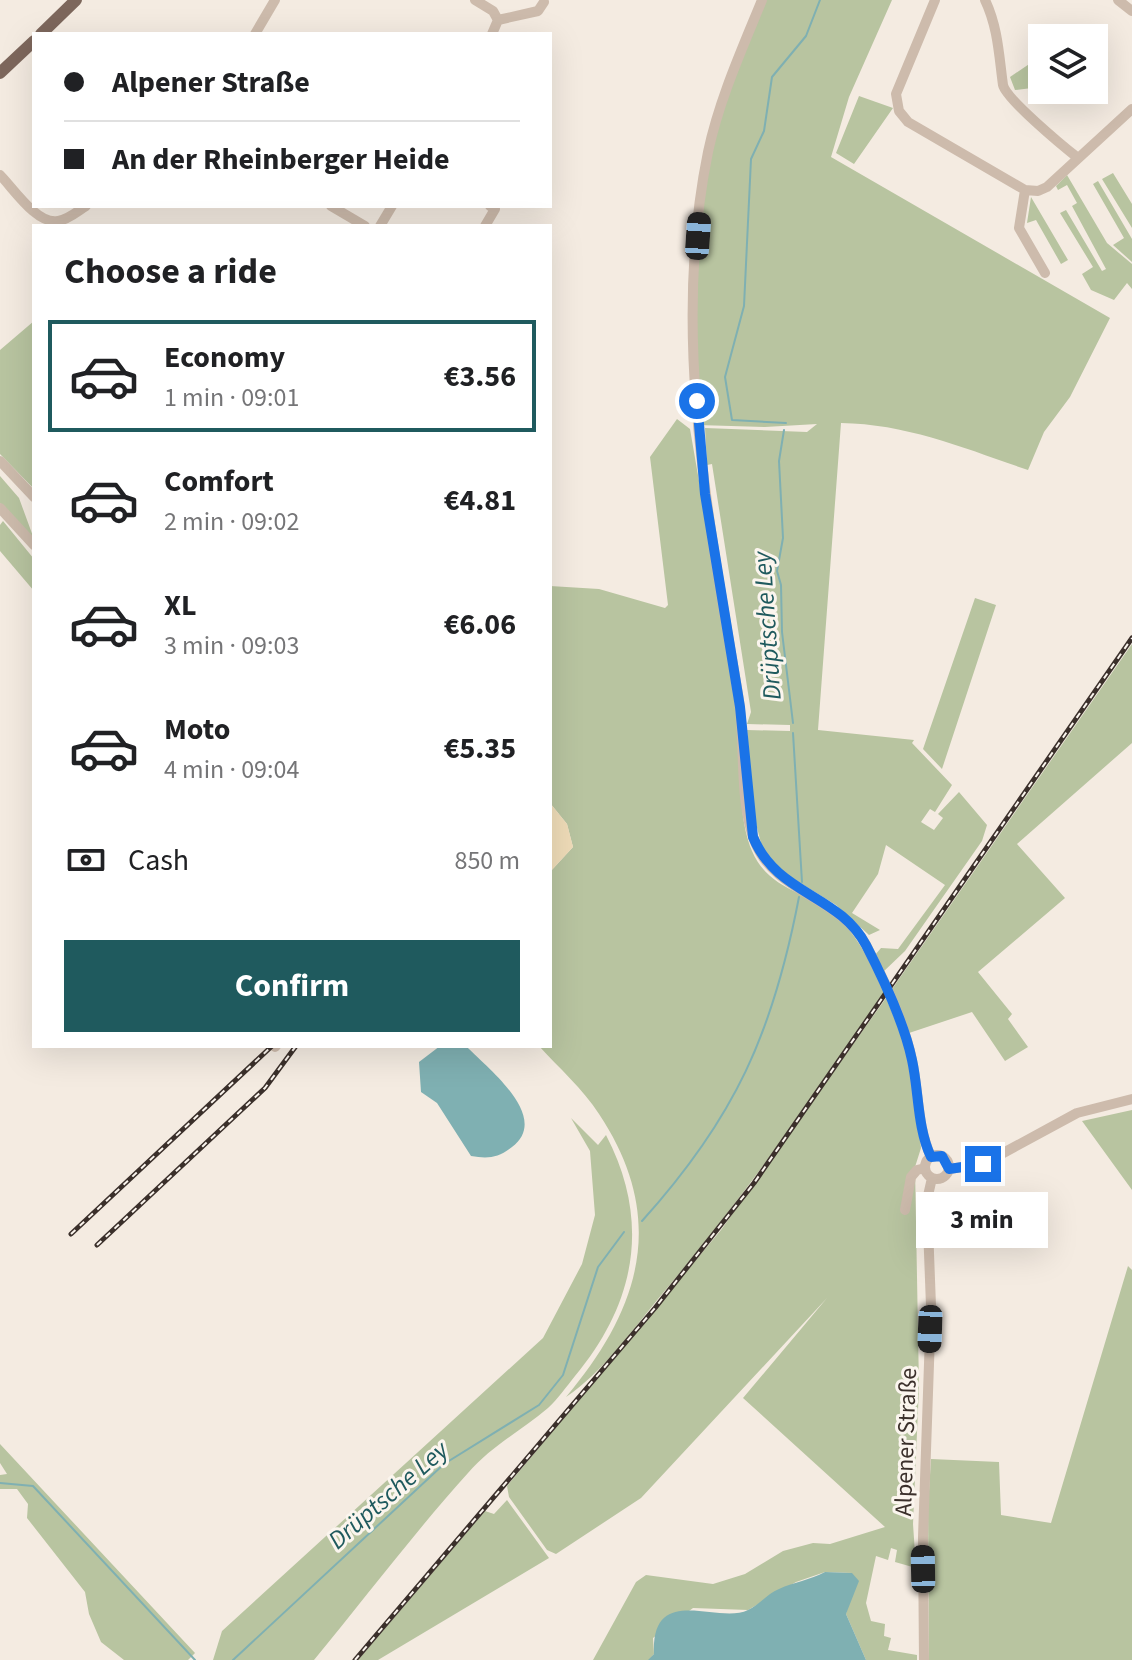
<!DOCTYPE html>
<meta charset="utf-8">
<style>
body{margin:0;font-family:"Source Sans 3",sans-serif;background:#f6f6f6;color:#202124;height:100vh;display:flex;flex-direction:column;font-size:30px;white-space:nowrap}
*{box-sizing:border-box;margin:0}
p{font-size:26px;color:#757577}
.icon{flex:none;width:44px;height:44px;fill:none;stroke:currentColor;stroke-width:2;stroke-linecap:round;stroke-linejoin:round}
.map{position:relative;flex:1;overflow:hidden}
.details{position:absolute;left:32px;top:224px;width:520px;height:824px;display:flex;flex-direction:column;background:#fff;border-radius:0px;box-shadow:0 8px 32px #0002}
.details>*{flex:none}
.hud{position:absolute;left:32px;top:32px;width:520px;height:176px;border-radius:0px;box-shadow:0 8px 32px #0002;display:grid;align-content:center;height:176px;padding:0 32px;background:#fff}
.controls{position:absolute;left:1028px;top:24px;display:grid;gap:16px}
.controls a{display:grid;place-items:center;width:80px;height:80px;border-radius:0px;background:#fff;box-shadow:0 8px 32px #0002;font-size:40px}
.end{position:absolute;width:36px;height:36px;margin:-18px;border:10px solid #1a73e8;background:#fff;box-shadow:0 0 0 4px #fff}
.from{border-radius:50%}
.bubble{position:absolute;height:56px;border-radius:0px;background:#fff;box-shadow:0 8px 32px #0002;font-size:26px;font-weight:700;line-height:56px;text-align:center}
.car{position:absolute;width:24px;height:48px;margin:-24px -12px;border-radius:10px;box-shadow:0 0 6px 2px #0007;background:linear-gradient(#222 24%,#8ab4d8 0 40%,#222 0 76%,#8ab4d8 0 86%,#222 0)}
.hud b{display:flex;align-items:center;gap:28px;height:76px;font-size:30px}
.hud b+b{border-top:2px solid #e0e0e0}
.hud i{width:20px;height:20px;background:#202124}
ul{padding:0;list-style:none}
li{display:flex;align-items:center;gap:24px;height:112px;margin:0 16px 12px;padding:0 16px;border:4px solid transparent;border-radius:0px}
li div{flex:1}
li b{display:block;font-size:30px}
li em{font-style:normal;font-weight:700}
li.active{border-color:#1f5a5e}
li>.icon{width:72px;height:72px;stroke-width:1.5}
h2{padding:0 32px;font-size:36px;line-height:96px}
.pay{display:flex;align-items:center;gap:20px;height:88px;padding:0 32px;font-size:30px}
.pay p{margin-inline-start:auto}
.primary-button{display:flex;gap:16px;margin-top:auto;padding:16px 32px}
.primary-button a{flex:1;height:92px;border-radius:0px;background:#1f5a5e;color:#fff;font-size:32px;font-weight:700;line-height:92px;text-align:center}
.map>svg:first-child{display:block}
.green{fill:#b8c4a0}
.sand{fill:#efdcb8}
.water{fill:#7fb0b2}
.lines{fill:none;stroke-linecap:round;stroke-linejoin:round}
.stream{stroke:#7fb0b2;stroke-width:2}
.minor{stroke:#cdbbac;stroke-width:10}
.major{stroke:#7d675c;stroke-width:12}
.rail-casing{stroke:#3b302b;stroke-width:5}
.rail{stroke:#fbf5ee;stroke-width:2;stroke-dasharray:6;stroke-linecap:butt}
.route{stroke:#1a73e8;stroke-width:10}
.labels{text-anchor:middle;dominant-baseline:central;stroke-width:6;stroke-linejoin:round;paint-order:stroke}
.street-label{font-size:24px;fill:#3b302b;stroke:#fbf5ee}
.water-label{font-size:26px;font-style:italic;fill:#1f5a5e;stroke:#fbf5ee}
</style>
<div class="map">
<svg width="1132" height="1660" viewBox="0 0 1132 1660">
<rect width="100%" height="100%" fill="#f4ebe1"/>
<path class="green" d="M762,0H892L849,97L831,157L1110,318L1070,397L1044,432L1028,470C966,449 908,424 841,423L818,730L914,740L912,743L952,785L935,812L930,809L921,822L934,830L943,818L938,814L959,792L987,825L982,841L905,951L882,973L875,955L881,948L898,949L945,885L886,845L878,874L852,913L880,930L869,935L836,905L781,871L762,847L754,816L747,730L790,731V725L747,724L751,712L712,464L707,465L705,428L807,432L817,424L765,427L698,425L694,282L708,150Z
M1041,56L1042,70L1032,88L1015,90L1010,77Z
M859,96L893,108L854,164L836,153Z
M1113,173L1132,204V228L1102,179Z
M1067,175L1107,243L1132,264V289L1127,283L1114,300L1091,290L1082,274L1093,267L1060,213L1066,210L1102,271L1106,269L1072,206L1077,203L1067,185L1058,190L1056,186Z
M1098,181L1132,239V262L1113,245L1124,238L1093,184Z
M1031,197L1068,260L1061,264L1036,220L1027,223Z
M34,321V489L0,454V350Z
M677,419L690,429C707,529 727,630 738,730C742,769 737,815 752,851C769,891 808,891 836,916C860,938 871,964 884,993C813,1099 740,1202 658,1299C630,1333 603,1372 566,1397C641,1308 668,1218 599,1114C583,1089 559,1068 539,1046H550V872L573,847L567,824L550,803V586L599,589L665,608L668,605L650,457Z
M0,476L19,498L34,539L0,503Z
M3,521L34,559V591L0,551V525Z
M975,598L996,605L942,769L923,749Z
M1132,644V743L1017,844L1065,898L978,972L1012,1014L1008,1019L1028,1047L1005,1061L972,1012L909,1033L890,992Z
M886,998L905,1043L917,1108L921,1148L915,1167L919,1387L913,1524L916,1568L895,1562L897,1550L891,1548L888,1560L876,1556L866,1603L871,1621L885,1624L884,1636L891,1638L888,1650L917,1655V1660H866L846,1614L852,1573L825,1572L796,1582L748,1610L693,1608L653,1638L654,1654L649,1660H593L636,1582L646,1575L713,1584L745,1574L783,1551L813,1543L830,1544L885,1527L743,1398L827,1298L641,1498L556,1554L547,1550L509,1497L507,1486L721,1230Z
M1132,1110V1190L1082,1121Z
M571,1118L598,1145L606,1135C651,1221 636,1303 575,1376C566,1387 558,1399 548,1408C521,1431 491,1446 468,1473C414,1533 365,1598 314,1660H213L222,1631L543,1338L582,1264L595,1215L590,1151Z
M1128,1266L1132,1270V1660H929L928,1507L931,1459L999,1462L1001,1515L1051,1523Z
M0,1444L195,1653L188,1660H124L101,1642L89,1614L85,1592L27,1518L28,1504L17,1489H0V1475L7,1474L0,1463Z
M507,1500L549,1558L378,1660H358L485,1511L494,1514Z"/>
<path class="sand" d="M550,803L567,824L573,847L550,872Z"/>
<path class="water" d="M440,1046H466C486,1067 552,1117 512,1147C498,1158 488,1159 471,1156L437,1103L421,1092L419,1062Z
M825,1572L852,1573L859,1581L846,1614L866,1660H635H648L654,1654C651,1582 718,1625 748,1610C759,1605 767,1594 779,1589C794,1582 810,1580 825,1572Z"/>
<g class="lines">
<path class="stream" d="M786,423L732,420L725,377L744,306L751,159L764,131L772,77L806,36L820,0
M784,430L779,461L783,538L777,571L781,585L782,632L793,723
M793,733L802,882
M642,1221C735,1118 773,1033 799,897
M0,1483L33,1486L195,1660
M233,1660L444,1464L539,1405L563,1375L598,1267L624,1232"/>
<path class="minor" d="M475,0L493,11L498,20L492,34
M762,0C742,49 719,100 708,152C671,332 708,516 738,694C746,739 738,800 755,842C775,893 840,897 866,945C884,980 904,1021 912,1060C919,1092 917,1126 931,1157
M935,0L896,94L899,111L908,122L1025,190L1019,228L1045,273
M985,0C998,27 999,56 1003,85C1006,99 1064,147 1078,158
M1118,0L1132,11
M498,20L538,11L544,2
M255,34L275,0
M0,175C13,188 37,225 58,221C68,220 78,211 86,206
M1025,190L1038,191L1047,187L1132,109
M331,206L365,226
M380,226L392,206
M485,226L495,209L490,206
M0,461L34,497
M0,508L34,545
M275,1047L276,1046
M925 1167a12 12 0 1 1 24 0a12 12 0 1 1-24 0Z
M949,1169L983,1164L1077,1113L1132,1099
M905,1210L911,1177L917,1170L925,1168
M924,1660L923,1537L931,1306L927,1200L932,1178"/>
<path class="major" d="M41,34L76,0
M0,73L34,41"/>
<defs>
<path id="rail" d="M71,1234L272,1046
M97,1245L265,1088L296,1046
M355,1660L655,1308L754,1183L1132,638"/>
</defs>
<use href="#rail" class="rail-casing"/>
<use href="#rail" class="rail"/>
</g>
<g class="lines">
<path class="route" d="M697,401L705,494L740,707L753,837C777,895 839,894 866,945C884,980 904,1022 912,1060C919,1092 917,1127 931,1157L942,1156L949,1169L983,1164"/>
</g>
<g class="labels">
<g class="street-label">
<text transform="translate(906 1442) rotate(-88)">Alpener Straße</text>
</g>
<g class="water-label">
<text transform="translate(767 626) rotate(-94)">Drüptsche Ley</text>
<text transform="translate(388 1495) rotate(-41)">Drüptsche Ley</text>
</g>
</g>
</svg>
<div class="controls">
<a><svg class="icon" aria-label="layers" viewBox="0 0 24 24"><path d="M12 4l9 5-9 5-9-5zM3 14l9 5 9-5"/></svg></a>
</div>
<i class="end from" style="left:697px;top:401px"></i>
<i class="end" style="left:983px;top:1164px"></i>
<div class="bubble" style="left:916px;top:1192px;width:132px">3 min</div>
<i class="car" style="left:698px;top:236px;rotate:4deg"></i>
<i class="car" style="left:930px;top:1329px;rotate:182deg"></i>
<i class="car" style="left:923px;top:1569px;rotate:359deg"></i>
<div class="hud">
<b><i class="from"></i>Alpener Straße</b>
<b><i></i>An der Rheinberger Heide</b>
</div>
<section class="details">
<h2>Choose a ride</h2>
<ul>
<li class="active"><svg class="icon" aria-label="car" viewBox="0 0 24 24"><path d="M5 17H2v-5l4-1 3-4h7l3 4 3 1v5h-3M9 17h6M6 11h13"/><circle cx="7" cy="17" r="2"/><circle cx="17" cy="17" r="2"/></svg><div><b>Economy</b><p>1 min · 09:01</p></div><em>€3.56</em></li>
<li><svg class="icon" aria-label="car" viewBox="0 0 24 24"><path d="M5 17H2v-5l4-1 3-4h7l3 4 3 1v5h-3M9 17h6M6 11h13"/><circle cx="7" cy="17" r="2"/><circle cx="17" cy="17" r="2"/></svg><div><b>Comfort</b><p>2 min · 09:02</p></div><em>€4.81</em></li>
<li><svg class="icon" aria-label="car" viewBox="0 0 24 24"><path d="M5 17H2v-5l4-1 3-4h7l3 4 3 1v5h-3M9 17h6M6 11h13"/><circle cx="7" cy="17" r="2"/><circle cx="17" cy="17" r="2"/></svg><div><b>XL</b><p>3 min · 09:03</p></div><em>€6.06</em></li>
<li><svg class="icon" aria-label="car" viewBox="0 0 24 24"><path d="M5 17H2v-5l4-1 3-4h7l3 4 3 1v5h-3M9 17h6M6 11h13"/><circle cx="7" cy="17" r="2"/><circle cx="17" cy="17" r="2"/></svg><div><b>Moto</b><p>4 min · 09:04</p></div><em>€5.35</em></li>
</ul>
<div class="pay"><svg class="icon" aria-label="cash" viewBox="0 0 24 24"><path d="M3 7h18v10H3z"/><circle cx="12" cy="12" r="2"/></svg>Cash<p>850 m</p></div>
<div class="primary-button"><a>Confirm</a></div>
</section>
</div>
